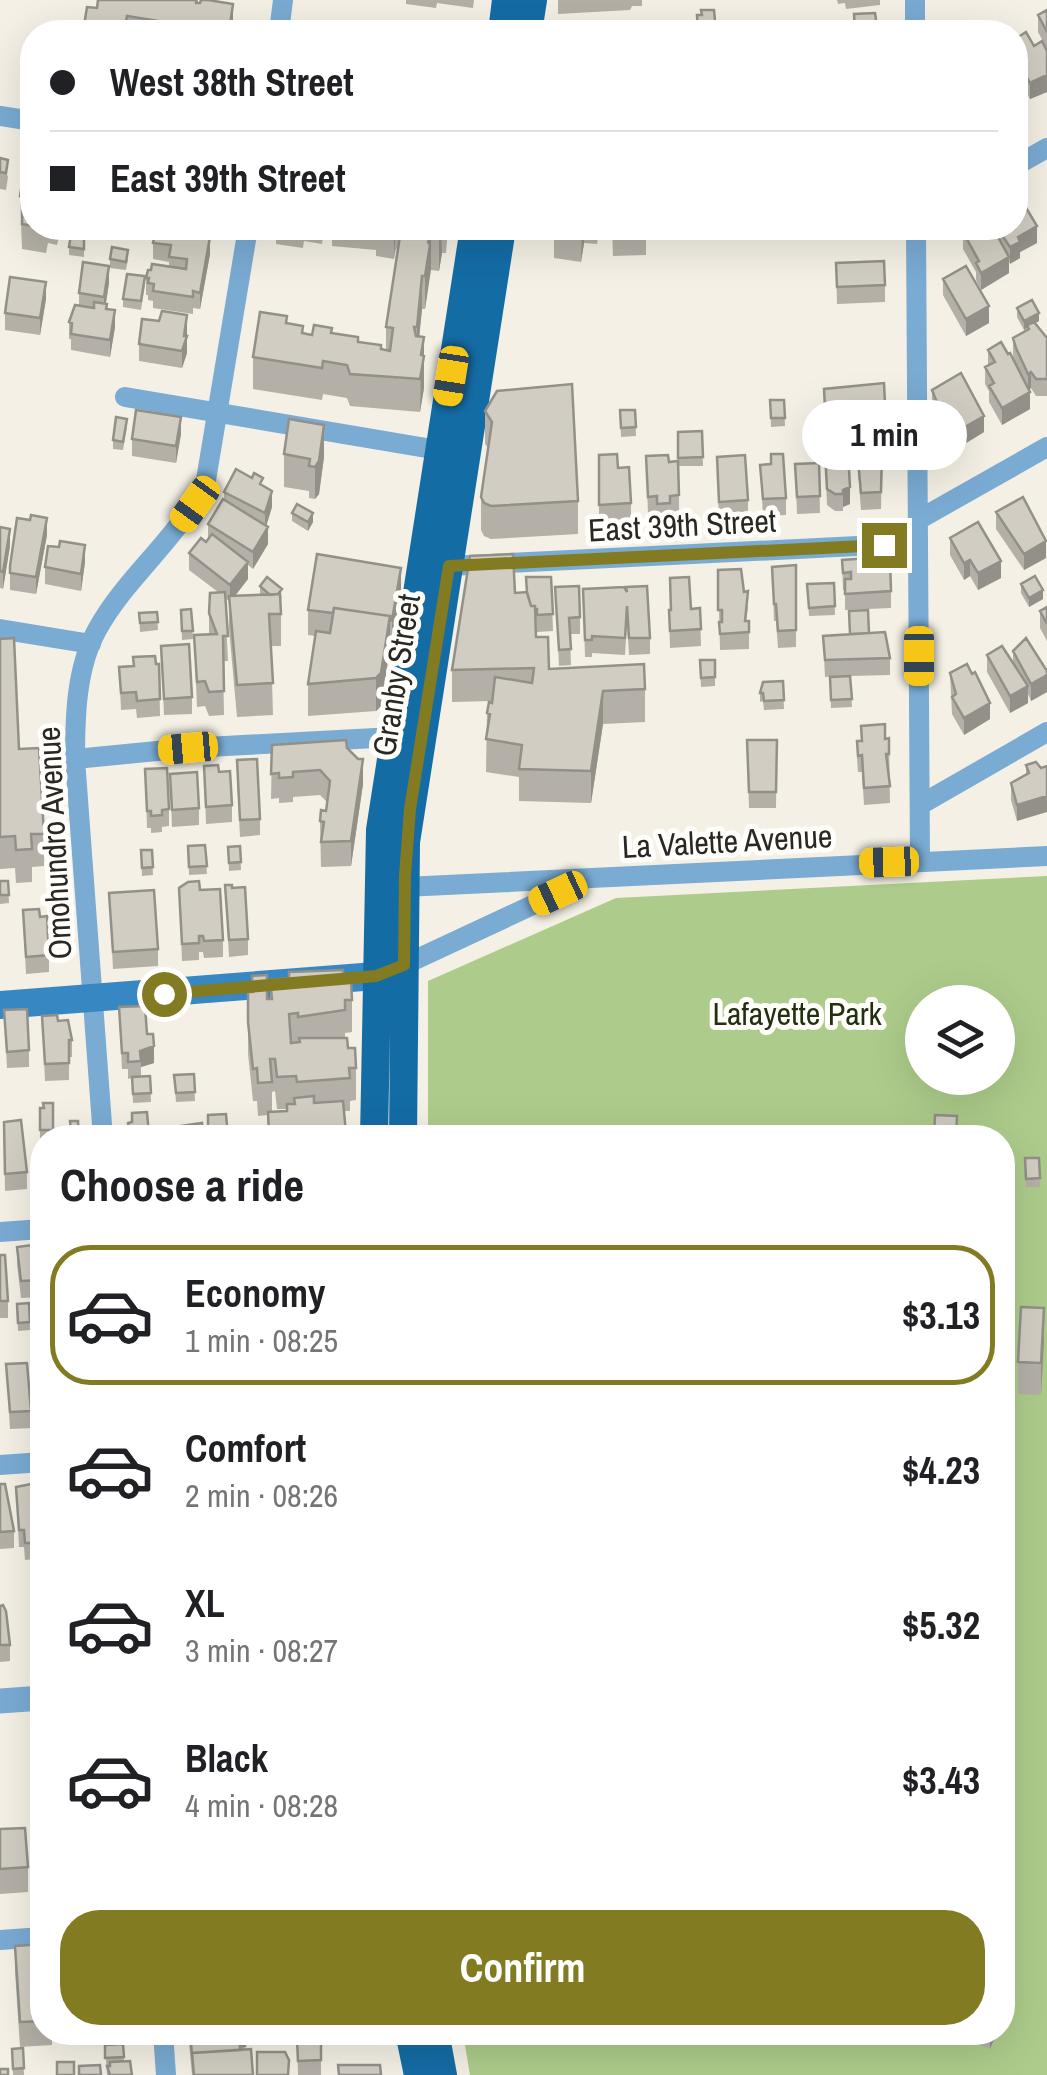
<!DOCTYPE html>
<meta charset="utf-8">
<style>
body{margin:0;font-family:"Archivo Narrow",sans-serif;background:#f6f6f6;color:#202124;height:100vh;display:flex;flex-direction:column;font-size:38px;white-space:nowrap}
*{box-sizing:border-box;margin:0}
p{font-size:32px;color:#757577}
.icon{flex:none;width:55px;height:55px;fill:none;stroke:currentColor;stroke-width:2;stroke-linecap:round;stroke-linejoin:round}
.map{position:relative;flex:1;overflow:hidden}
.panel{position:absolute;left:30px;top:1125px;width:985px;height:920px;display:flex;flex-direction:column;background:#fff;border-radius:40px;box-shadow:0 10px 40px #0002}
.panel>*{flex:none}
.top-card{position:absolute;left:20px;top:20px;width:1008px;height:220px;border-radius:40px;box-shadow:0 10px 40px #0002;display:grid;align-content:center;height:220px;padding:0 30px;background:#fff}
.fabs{position:absolute;left:905px;top:985px;display:grid;gap:20px}
.fabs a{display:grid;place-items:center;width:110px;height:110px;border-radius:50%;background:#fff;box-shadow:0 10px 40px #0002;font-size:50px}
.end{position:absolute;width:45px;height:45px;margin:-22px;border:12px solid #827b21;background:#fff;box-shadow:0 0 0 5px #fff}
.from{border-radius:50%}
.bubble{position:absolute;height:70px;border-radius:35px;background:#fff;box-shadow:0 10px 40px #0002;font-size:32px;font-weight:700;line-height:70px;text-align:center}
.car{position:absolute;width:30px;height:60px;margin:-30px -15px;border-radius:12px;box-shadow:0 0 8px 2px #0007;background:linear-gradient(#f5c518 24%,#345 0 40%,#f5c518 0 76%,#345 0 86%,#f5c518 0)}
.top-card b{display:flex;align-items:center;gap:35px;height:95px;font-size:38px}
.top-card b+b{border-top:2px solid #e0e0e0}
.top-card i{width:25px;height:25px;background:#202124}
ul{padding:0;list-style:none}
li{display:flex;align-items:center;gap:30px;height:140px;margin:0 20px 15px;padding:0 10px;border:5px solid transparent;border-radius:40px}
li div{flex:1}
li b{display:block;font-size:38px}
li em{font-style:normal;font-weight:700}
li.active{border-color:#827b21}
li>.icon{width:90px;height:90px;stroke-width:1.5}
h2{padding:0 30px;font-size:45px;line-height:120px}
.primary-button{display:flex;gap:20px;margin-top:auto;padding:20px 30px}
.primary-button a{flex:1;height:115px;border-radius:40px;background:#827b21;color:#fff;font-size:40px;font-weight:700;line-height:115px;text-align:center}
.map>svg:first-child{display:block}
.green{fill:#adcc8b;fill-rule:evenodd}
.lines{fill:none;stroke-linecap:round;stroke-linejoin:round}
.minor{stroke:#7aabd3;stroke-width:20}
.tertiary{stroke:#7aabd3;stroke-width:25}
.secondary{stroke:#3787c2;stroke-width:28}
.primary{stroke:#146ca5;stroke-width:28}
.wall{fill:#b4b0a7;fill-rule:evenodd}
.shaded-wall{fill:#929088}
.building{fill:#d1cdc2;stroke:#929088;stroke-width:2.5}
.route{stroke:#827b21;stroke-width:12}
.labels{text-anchor:middle;dominant-baseline:central;stroke-width:10;stroke-linejoin:round;paint-order:stroke}
.street-label{font-size:32px;fill:#2a2824;stroke:#fffefb}
.park-label{font-size:32px;fill:#21300f;stroke:#fffefb}
</style>
<div class="map">
<svg width="1047" height="2075" viewBox="0 0 1047 2075">
<rect width="100%" height="100%" fill="#f4f0e5"/>
<path class="green" d="M1047,876V2075H470L463,2033L1002,2032V1138L428,1137V981L616,898ZM922,1002H998V1078H922Z"/>
<g class="lines">
<path class="minor" d="M915,0V32
M279,32L283,0
M0,116L32,121
M1015,166L1047,148
M916,228L920,861
M125,397L450,452
M918,520L1047,447
M449,566L918,543
M0,629L91,644
M75,759L188,748L394,737
M920,805L1047,732
M404,887L1047,856
M404,965L580,883
M103,1138L75,759C75,717 76,668 97,630C127,575 180,538 206,480L248,228
M0,1232L42,1229
M0,1465L42,1462
M0,1940L42,1937
M163,2032L166,2075"/>
<path class="tertiary" d="M0,1701L42,1698"/>
<path class="secondary" d="M0,1005L376,976L398,967"/>
<path class="primary" d="M502,32L506,0
M528,32L533,0
M374,1138L380,830L474,228
M403,1138L406,842L502,228
M409,2032L418,2075
M435,2032L443,2075"/>
</g>
<path class="wall" d="M198,0V3L233,32H83L97,8Z
M406,0H474L473,8L437,3L436,8L406,4Z
M558,0H642V6H632L630,10L558,14Z
M837,0H880V5L846,9L845,3L838,4Z
M1047,10V49L1038,32V15Z
M1015,39L1047,51V92L1030,99L1015,72Z
M32,153V228H61L57,245L48,243L46,253L22,249L20,196L25,185Z
M0,158L8,177L6,190L0,189Z
M176,228L175,232L210,254L200,309L193,308V314L153,308V301L148,300V295H146V278L151,270L169,266V262L153,259V243Z
M191,228H204V233L191,231Z
M276,228H448L446,253H442L439,271L431,270L430,272L425,309H422L419,336L424,337V388L420,412L350,406L347,398L323,394L322,400L253,389V357L287,323L303,334L312,335L332,333L386,350V327L398,248L396,249L394,259L376,256V250L332,246V238L323,236L322,244L304,241L303,248L276,244Z
M554,228H599L597,244L584,243L581,262L554,258Z
M612,228H646V255L613,256Z
M786,228H882V235L844,237V231H840V236L786,240Z
M993,228H1015L1037,243L1020,252V258L1009,263V273L981,290L976,280V272L963,249V232Z
M84,230V257L69,255V247Z
M110,259H128L126,270L110,268Z
M836,263L885,285V302L837,304Z
M943,279L989,323L966,336L943,295Z
M109,283L106,304L115,327L110,357L71,350V339H69V322L79,305V293Z
M145,285L141,310L123,307V299Z
M46,299L40,335L5,330V313Z
M1017,308L1039,321L1035,323L1047,338V396H1036L1031,388L1029,390L1030,409L1002,425L989,402V391L985,384V367L988,366V350L1008,354L1015,363L1013,355V338L1027,330V328L1024,330L1017,317Z
M187,332V353L182,368L139,361V344Z
M884,383L885,421L869,422L870,437L882,451L881,509L861,510L856,446L852,447V423L825,425L824,389Z
M932,390L984,432L958,448L946,430L942,432L932,407Z
M770,400H784L785,426L771,427Z
M620,410H635L636,436L621,437Z
M485,411L578,501V534L491,539L484,536L481,530V497L488,448L485,444Z
M127,427L123,450L113,449V440Z
M702,431L703,466H678V432Z
M181,434L176,463L132,456V439Z
M825,452L850,504L843,507V511H835L827,505Z
M284,454L324,457L319,494L315,499L309,498V491L284,487Z
M599,455L618,468L631,503V520L599,521Z
M646,456L669,462L679,495V512L670,513V520H657V513L648,514Z
M819,463L820,513L797,514L795,464Z
M760,465L786,498V515L763,516Z
M717,474L748,500V517L719,518Z
M263,486L272,507L266,526L268,544L253,569L248,565V579L235,596L260,595V586L282,597L281,599V646H271L273,715L237,717L229,629V601L225,598L228,661H223L224,715L209,716L205,706L197,707L194,635L209,634V613L218,592L189,570V553L208,540V524L224,500V492Z
M996,512L1046,558L1024,570L996,529Z
M292,513L313,522L308,531L292,521Z
M0,527L10,546L3,589L0,588Z
M47,535L36,594L10,590V566Z
M950,538L1001,578L978,590L970,576L964,580L950,555Z
M842,560L891,591V608L845,610V590H843Z
M85,562L81,591L45,584V567Z
M796,565V647L778,648L776,621H774L772,567Z
M718,570L744,592L748,608L746,621H749V649L720,650Z
M526,577H551L553,631L537,632V625H536V637L549,669L645,689V722L603,724L591,803L519,801V777L486,772L487,713L492,701L452,702V670L515,593L526,592Z
M834,583L835,615L809,616L807,584Z
M1021,584L1043,599L1029,607L1021,593Z
M555,587L580,617V634H570L571,665L559,666Z
M624,587L650,638V654L629,655L627,623L625,655L592,653V657H585L583,589Z
M401,593L392,645H390L381,706L376,711L308,716V684L315,636L308,635V610Z
M1047,607V641L1040,628V611Z
M700,608L701,646L670,648L669,610Z
M191,609L193,639L182,640L181,610Z
M157,612L158,630L140,632L139,613Z
M869,633L890,658V675L850,676L852,707L831,708L830,677L843,676L825,677L823,636Z
M0,639L19,749L44,834V866L32,867V882L16,883L15,868L0,869Z
M161,646L192,697V714L164,715Z
M1013,651L1047,671V692L1031,701L1028,694V703L1010,713L987,672V655L1013,663Z
M700,660H715V686L701,687Z
M159,664L160,716L137,718L136,709L121,710L119,667Z
M950,673L990,719L964,735L952,714Z
M783,681L784,709L764,710L763,701L760,702V693Z
M861,726L885,739L889,738L890,803L864,805L862,772H858L857,758V741H861Z
M747,740H777L776,808H749Z
M272,745L347,748L363,784L351,866L321,867L320,821L326,811L327,802L320,795L293,797V802L279,803V798L271,799Z
M1036,762L1017,821L1011,800V783L1026,774V765Z
M204,766L219,772L232,805V822L206,824Z
M145,769L169,809V826L162,827V832L151,833V828H147Z
M170,774L199,808V825L172,827Z
M237,777L260,819V835L240,837Z
M205,845L207,874L189,875L188,846Z
M240,846L241,870L229,871L228,847Z
M141,850H152L153,875L142,876Z
M0,881H8L9,903L0,904Z
M225,885L248,939V955L229,957Z
M179,888L200,890L223,940V957L204,958L203,952H199V960L182,961Z
M109,893L158,949V966L113,969Z
M23,910L49,955V972L26,974Z
M252,976L267,999H270V980H344L352,1000V1032L345,1033V1038L348,1048L356,1068V1100L350,1101V1111H344L346,1138H268V1115L258,1116L257,1101H253L248,1054V992H252ZM275,1091L277,1109H287V1111L272,1112V1092Z
M119,1007L147,1034L154,1063L141,1067V1076H150L151,1102L133,1103L132,1078L128,1079V1069H122Z
M4,1010L29,1050V1067L7,1068Z
M42,1016L58,1021L72,1040V1057H69V1080L45,1081Z
M194,1074L195,1101L176,1102L174,1075Z
M53,1103V1138H40V1108Z
M4,1122L27,1172V1189L5,1191Z
M1025,1158H1039L1040,1187H1026Z
M17,1247L42,1273V1297L21,1298L17,1264Z
M0,1255L8,1301V1318H0Z
M29,1303L30,1330L18,1331L17,1304Z
M1044,1341L1041,1395L1018,1394V1362Z
M6,1364L31,1411V1428L10,1429Z
M42,1483V1544L39,1484Z
M0,1484L14,1531V1548L0,1549Z
M16,1487L39,1528V1544L34,1545V1559L25,1560L24,1547H19Z
M0,1606L10,1645V1661L0,1662Z
M38,1724H42V1782L41,1774L35,1775L34,1739H38Z
M0,1829L28,1867V1892L0,1894Z
M42,1944V2032H52V2045L20,2047L15,1971V1946Z
M54,2032H132V2037L55,2041Z
M188,2032H244L245,2049L253,2075H192Z
M997,2032L990,2049L979,2044V2036Z
M297,2039H321V2075H298Z
M123,2044L124,2061L132,2075H107L105,2045Z
M23,2048L24,2075H13L12,2049Z"/>
<path class="shaded-wall" d="M233,4V32H229Z
M1047,75V92L1030,99V83Z
M1037,226V243L1020,252V258L1010,264V247L1018,237Z
M394,228H396L394,259Z
M441,228L442,253L439,271V238Z
M582,228H584V243L581,262Z
M210,237V254L200,309V293Z
M431,237V270L425,309V276L428,242Z
M1009,257V273L981,290V273Z
M109,266V283L104,314V297Z
M422,276V309L417,360V327Z
M46,282V299L40,335V318Z
M989,306V323L966,336V319Z
M115,310V327L110,357V340Z
M1039,313V321L1024,330V321Z
M187,315V353L182,368V351Z
M424,337V388L420,412L421,355Z
M1031,372V388L1028,390V374Z
M1030,392V409L1002,425V408Z
M946,413V430L942,432V415Z
M984,416V432L958,448V431Z
M181,417V434L176,463V446Z
M324,425V457L319,494L315,499V467Z
M850,487V504L843,507V490Z
M272,491V507L265,530V513Z
M313,513V522L308,531V522Z
M47,518V535L36,594V577Z
M268,527V544L253,569V552Z
M10,529V546L3,589V572Z
M1046,541V558L1024,570V554Z
M85,545V562L81,591V574Z
M970,560V576L964,580V563Z
M1001,561V578L978,590V573Z
M248,562V579L230,602V585Z
M401,568V593L392,645V620Z
M1043,590V599L1029,607V598Z
M390,616V649L381,706L376,711V678Z
M1047,675V692L1031,701V684Z
M1028,686V703L1010,713V696Z
M603,691V724L591,803V771Z
M990,703V719L964,735V718Z
M363,759V784L351,866V841Z
M1047,796V812L1017,821V805Z
M154,1046V1063L141,1067L140,1051Z
M1044,1308V1341L1041,1395V1363Z
M993,2032H997L990,2049V2040Z"/>
<path class="building" d="M98,0H196V3H200L201,0H208L233,4L229,32H188L189,26L127,16L124,32H83L87,7L97,8Z
M701,10H714L716,32H698L697,15H702Z
M1047,10V32L1038,15Z
M875,13L878,32H855L854,14Z
M613,22H640V32H609V27H613Z
M811,28L846,31L845,32H811Z
M785,29H808V32H785Z
M1026,32L1034,46L1042,41L1047,51V75L1030,83L1015,56V39Z
M30,152L32,153V226L22,224L23,196H20L22,184L25,185Z
M0,158L8,160L6,173L0,172Z
M1019,196L1037,226L1018,237L1020,242L1010,247L997,228H1015V198Z
M72,228L84,230V249L69,247Z
M156,228H174V231Z
M409,228H441L439,238L431,237L428,242L430,245L425,276H422L417,327H414L416,336L424,337L421,355L424,356L420,379L350,374L347,365L323,361L322,368L253,357L260,312L287,316L286,323L303,326L302,333L312,335L314,325L332,328L331,333L358,337V342L381,345V349L390,351L393,328L386,327L400,236L408,237Z
M968,228H993L1009,257L981,273L976,263L979,261L963,232Z
M156,229L210,237L200,293L193,291V297L153,291L154,284L148,283L149,278H146L148,270H151L152,264L186,269L187,259L169,257L171,245L153,243Z
M112,247L128,250L126,262L110,259Z
M884,261L885,285L837,287L836,263Z
M83,262L109,266L104,297L79,293Z
M966,266L989,306L966,319L943,279Z
M127,274L145,276L141,301L123,299Z
M10,277L46,282L40,318L5,313Z
M1032,300L1039,313L1024,321L1017,308Z
M94,302L107,304L106,309L115,310L110,340L71,334L72,323L69,322L75,305L94,308Z
M162,311L187,315L184,336H187L182,351L139,344L142,319L159,321Z
M1034,322L1047,338V379H1036L1031,372L1028,374L1016,348L1013,338L1029,329L1027,325Z
M1001,342L1008,354L1010,353L1030,392L1002,408L989,386L994,383L985,367L995,362L988,350Z
M961,373L984,416L958,431L946,413L942,415L932,390Z
M884,383L885,404L825,408L824,389Z
M572,384L578,501L491,506L484,503L481,497L492,422L485,411L497,391Z
M770,400H784L785,418H771Z
M136,410L181,417L176,446L132,439Z
M620,410H635L636,427L621,428Z
M116,417L127,419L123,442L113,440Z
M289,419L324,425L319,461L315,467L309,466L310,459L284,454Z
M869,420L870,437L852,438V421Z
M702,431L703,457L678,458V432Z
M876,437V446L882,451L881,492L861,493L856,438Z
M848,451L850,487L843,490V494H835L827,489L825,452Z
M617,454L618,468L629,467L631,503L599,505V455Z
M771,454H783L786,498L763,499L760,465L771,464Z
M668,455L669,462L678,461L679,495L670,496V503L657,504V496L648,497L646,456Z
M745,455L748,500L719,502L717,457Z
M819,463L820,496L797,497L795,464Z
M236,469L252,478L254,473L263,478L260,484L272,491L265,513L224,492Z
M1023,497L1046,541L1024,554L996,512Z
M223,499L268,527L253,552L208,524Z
M297,504L313,513L308,522L292,513Z
M31,515L47,518L36,577L10,573V566L17,518L30,520Z
M978,522L1001,561L978,573L970,560L964,563L950,538Z
M0,527L10,529L3,572L0,571Z
M212,534L248,562L230,585L189,553L201,538L206,542Z
M60,541L85,545L81,574L45,567L48,546L59,547Z
M317,554L401,568L392,620H390V616L334,608L333,613L308,610Z
M513,554L515,593L527,592L531,606H535L536,637H548L549,669L644,664L645,689L603,691L591,771L519,769L522,745L486,739L490,714L487,713L489,702L492,703L495,677L532,683L534,668L452,670L470,556Z
M883,557V560H890L891,591L845,594V579H851V572L843,573L842,560Z
M796,565V630L778,631L776,604H774L772,567Z
M741,569L744,592L748,591L745,621H749V632L720,634L719,622H722V610H718V570Z
M1035,576L1043,590L1029,598L1021,584Z
M267,577L282,589L278,594L270,595L260,586Z
M526,577H551L553,614L537,615V609H535V606H531L527,593Z
M689,577L691,609L700,608L701,629L670,631L669,610H671L670,578Z
M834,583L835,606L809,608L807,584Z
M579,586L580,617L569,618L571,649L559,650L555,587Z
M647,586L650,638H629L627,606L625,638L592,636V640H585L583,589L624,587L627,592L626,587Z
M225,592L228,636H223L224,691L209,692L205,681L197,682L194,635L217,634L209,613L210,593Z
M280,594L281,614H269L273,683L237,685L229,596Z
M1047,607V624L1040,611Z
M334,608L390,616L381,673L376,678L308,684L316,631L330,633Z
M191,609L193,631H182L181,610Z
M868,610L869,633L850,634L849,611Z
M157,612L158,622L140,623L139,613Z
M885,632L890,658L825,660L823,636Z
M14,638L19,749L39,748L44,834H31L32,849L16,850L15,836L0,837V639Z
M1026,638L1047,671V675L1031,684L1013,651Z
M189,644L192,697L164,699L161,646Z
M1002,646L1028,686L1010,696L987,655Z
M155,656L156,664H159L160,699L137,701L136,692L121,693L119,667L134,666L133,657Z
M700,660H715V677L701,678Z
M967,664L972,674L975,672L990,703L964,718L952,697L956,694L950,673Z
M850,676L852,699L831,700L830,677Z
M783,681L784,700L764,701L763,693H760L763,682Z
M885,724V739L889,738V754H886L890,786L864,788L862,755L858,756L857,741H862L861,726Z
M346,740L347,748L358,759H363L351,841L321,842L324,822L320,821L321,810L326,811L330,781L320,770L293,772V777L279,778V773L271,774L272,745Z
M747,740H777L776,792H749Z
M257,759L260,819L240,820L237,760Z
M1036,762L1041,768L1047,766V796L1017,805L1011,783L1029,773L1026,765Z
M218,765L219,772L230,771L232,805L206,807L204,766Z
M167,768L169,809L162,810V815L151,816V811H147L145,769Z
M197,772L199,808L172,810L170,774Z
M205,845L207,866L189,867L188,846Z
M240,846L241,862L229,863L228,847Z
M141,850H152L153,867L142,868Z
M0,881H8L9,895H0Z
M199,881L200,890L220,889L223,940L204,941L203,936H199V943L182,944L179,888L188,882Z
M225,885H232V888L245,887L248,939L229,940Z
M154,890L158,949L113,952L109,893Z
M39,909L40,917L47,916L49,955L26,957L23,910Z
M343,970L344,980H351L352,1000H345V1010L298,1017V1013L289,1014L291,1043L300,1042L299,1038H347L348,1048H355L356,1068H349L350,1078L297,1082L296,1076L277,1077L275,1059H270L272,1082L258,1083L257,1068L253,1069L248,1022V992H253L252,976L267,975V999H272L270,980L289,978V972Z
M145,1006L147,1034H153L154,1046L140,1051L141,1061L128,1062V1053H122L119,1007Z
M27,1009L29,1050L7,1052L4,1010Z
M57,1015L58,1021L68,1020L72,1040H69V1063L45,1064L42,1016Z
M194,1074L195,1092L176,1093L174,1075Z
M150,1076L151,1093L133,1094L132,1077Z
M314,1096V1103L343,1101L346,1133L342,1138H296V1134L269,1135L268,1112L287,1111V1104H295L294,1098Z
M43,1103H53V1130H40V1108H44Z
M147,1112L149,1135L151,1129L173,1127V1138H127L126,1131H129L128,1123L132,1122V1113Z
M226,1114L228,1138H208V1115Z
M935,1115L957,1116L956,1138H934Z
M21,1120L27,1172L5,1174L4,1122Z
M70,1121H78L79,1138H61V1133L71,1132Z
M202,1123L203,1138H180V1126Z
M1025,1158H1039L1040,1178L1026,1179Z
M41,1244L42,1280L21,1281L17,1247Z
M0,1255H5L8,1301H0Z
M29,1303L30,1322L18,1323L17,1304Z
M1021,1307L1044,1308L1041,1363L1018,1362Z
M27,1363L31,1411L10,1412L6,1364Z
M36,1483L39,1528H33L34,1543H25L24,1530H19L16,1487Z
M42,1483V1527L39,1484Z
M0,1484H5L14,1531L0,1532Z
M3,1605L6,1611L10,1645H0V1606Z
M38,1724H42V1765L41,1757L35,1758L34,1739H39Z
M25,1828L28,1867L0,1869V1829Z
M42,1944V2021L20,2022L15,1946Z
M190,2032H244L245,2046H240V2050L192,2053V2055Z
M980,2032H993L990,2040L979,2036Z
M297,2039H321V2060L298,2061Z
M123,2044L124,2057L105,2058V2045Z
M23,2048L24,2068L13,2069L12,2049Z
M251,2049L253,2075H194L192,2053Z
M257,2052H285L289,2060L288,2075H257Z
M130,2061L132,2075H110L107,2066H110V2062Z
M57,2062H74V2075H57Z
M100,2065L101,2075H79V2066Z
M338,2065H380L381,2075H339Z
M0,2069H8V2075H0Z"/>
<g class="lines">
<path class="route" d="M164,994L376,976L404,965L405,876L410,809L449,566L884,545"/>
</g>
<g class="labels">
<g class="street-label">
<text transform="translate(682 525) rotate(-3)">East 39th Street</text>
<text transform="translate(396 675) rotate(-81)">Granby Street</text>
<text transform="translate(727 841) rotate(-3)">La Valette Avenue</text>
<text transform="translate(54 843) rotate(-93)">Omohundro Avenue</text>
</g>
<g class="park-label">
<text x="797" y="1013">Lafayette Park</text>
</g>
</g>
</svg>
<div class="fabs">
<a><svg class="icon" aria-label="layers" viewBox="0 0 24 24"><path d="M12 4l9 5-9 5-9-5zM3 14l9 5 9-5"/></svg></a>
</div>
<i class="end from" style="left:164px;top:994px"></i>
<i class="end" style="left:884px;top:545px"></i>
<div class="bubble" style="left:802px;top:400px;width:165px">1 min</div>
<i class="car" style="left:451px;top:376px;rotate:189deg"></i>
<i class="car" style="left:195px;top:504px;rotate:216deg"></i>
<i class="car" style="left:919px;top:656px;rotate:180deg"></i>
<i class="car" style="left:188px;top:748px;rotate:265deg"></i>
<i class="car" style="left:889px;top:862px;rotate:268deg"></i>
<i class="car" style="left:558px;top:893px;rotate:245deg"></i>
<div class="top-card">
<b><i class="from"></i>West 38th Street</b>
<b><i></i>East 39th Street</b>
</div>
<section class="panel">
<h2>Choose a ride</h2>
<ul>
<li class="active"><svg class="icon" aria-label="car" viewBox="0 0 24 24"><path d="M5 17H2v-5l4-1 3-4h7l3 4 3 1v5h-3M9 17h6M6 11h13"/><circle cx="7" cy="17" r="2"/><circle cx="17" cy="17" r="2"/></svg><div><b>Economy</b><p>1 min · 08:25</p></div><em>$3.13</em></li>
<li><svg class="icon" aria-label="car" viewBox="0 0 24 24"><path d="M5 17H2v-5l4-1 3-4h7l3 4 3 1v5h-3M9 17h6M6 11h13"/><circle cx="7" cy="17" r="2"/><circle cx="17" cy="17" r="2"/></svg><div><b>Comfort</b><p>2 min · 08:26</p></div><em>$4.23</em></li>
<li><svg class="icon" aria-label="car" viewBox="0 0 24 24"><path d="M5 17H2v-5l4-1 3-4h7l3 4 3 1v5h-3M9 17h6M6 11h13"/><circle cx="7" cy="17" r="2"/><circle cx="17" cy="17" r="2"/></svg><div><b>XL</b><p>3 min · 08:27</p></div><em>$5.32</em></li>
<li><svg class="icon" aria-label="car" viewBox="0 0 24 24"><path d="M5 17H2v-5l4-1 3-4h7l3 4 3 1v5h-3M9 17h6M6 11h13"/><circle cx="7" cy="17" r="2"/><circle cx="17" cy="17" r="2"/></svg><div><b>Black</b><p>4 min · 08:28</p></div><em>$3.43</em></li>
</ul>
<div class="primary-button"><a>Confirm</a></div>
</section>
</div>
